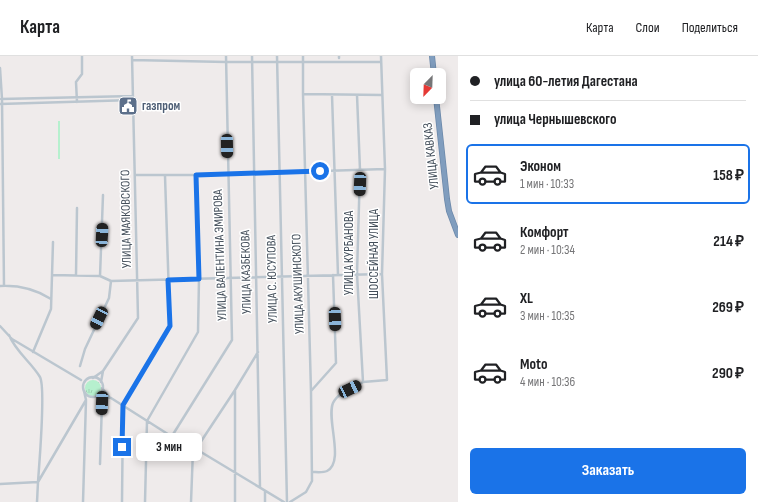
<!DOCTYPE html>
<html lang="ru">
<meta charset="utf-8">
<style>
body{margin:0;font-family:"Sofia Sans Condensed",sans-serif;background:#f2f2f2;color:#202124;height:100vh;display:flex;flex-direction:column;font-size:15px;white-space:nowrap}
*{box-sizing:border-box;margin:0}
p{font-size:13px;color:#757577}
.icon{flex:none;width:22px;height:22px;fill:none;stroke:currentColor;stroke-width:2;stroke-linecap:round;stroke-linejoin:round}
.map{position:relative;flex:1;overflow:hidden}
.panel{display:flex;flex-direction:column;background:#fff;width:300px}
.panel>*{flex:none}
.guide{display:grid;align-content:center;height:88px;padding:0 12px;background:#fff}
.needle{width:26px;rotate:203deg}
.buttons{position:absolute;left:410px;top:12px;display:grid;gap:8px}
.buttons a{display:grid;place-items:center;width:36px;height:36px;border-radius:6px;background:#fff;box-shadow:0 2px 10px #0003;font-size:20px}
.end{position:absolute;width:18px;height:18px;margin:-9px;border:5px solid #1a73e8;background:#fff;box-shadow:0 0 0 2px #fff}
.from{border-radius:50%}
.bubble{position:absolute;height:28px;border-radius:6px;background:#fff;box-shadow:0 2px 10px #0003;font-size:13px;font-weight:700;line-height:28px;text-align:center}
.car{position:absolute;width:12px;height:24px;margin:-12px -6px;border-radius:5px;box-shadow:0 0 3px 1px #0007;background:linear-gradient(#222 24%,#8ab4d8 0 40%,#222 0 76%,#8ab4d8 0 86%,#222 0)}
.guide b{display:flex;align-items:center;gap:14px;height:38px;font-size:15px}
.guide b+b{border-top:1px solid #e0e0e0}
.guide i{width:10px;height:10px;background:#202124}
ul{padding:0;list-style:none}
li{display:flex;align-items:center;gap:12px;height:60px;margin:0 8px 6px;padding:0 4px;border:2px solid transparent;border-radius:6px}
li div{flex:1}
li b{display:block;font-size:15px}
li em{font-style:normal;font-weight:700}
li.current{border-color:#1a73e8}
li>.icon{width:36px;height:36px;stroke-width:1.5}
.action{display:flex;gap:8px;margin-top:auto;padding:8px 12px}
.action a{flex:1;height:46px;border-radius:6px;background:#1a73e8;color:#fff;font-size:16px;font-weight:700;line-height:46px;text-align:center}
header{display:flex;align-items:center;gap:24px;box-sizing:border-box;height:56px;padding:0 20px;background:#fff;border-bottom:1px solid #e0e0e0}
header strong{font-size:19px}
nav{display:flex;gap:22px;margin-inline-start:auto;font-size:14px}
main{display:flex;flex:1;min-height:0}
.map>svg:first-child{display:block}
.grass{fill:url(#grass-tufts)}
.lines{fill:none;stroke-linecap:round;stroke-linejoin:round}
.highway-casing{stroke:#6b88a9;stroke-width:6}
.street{stroke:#bbc6cf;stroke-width:2.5}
.highway{stroke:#809dbe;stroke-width:4.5}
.route{stroke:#1a73e8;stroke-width:5}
.labels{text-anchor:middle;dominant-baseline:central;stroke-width:3;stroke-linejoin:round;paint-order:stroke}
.service-label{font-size:13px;font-weight:bold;fill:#4e5e75;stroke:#fff;text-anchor:start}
.street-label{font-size:13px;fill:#434e5a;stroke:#fff}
</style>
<header>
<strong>Карта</strong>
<nav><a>Карта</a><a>Слои</a><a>Поделиться</a></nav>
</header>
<main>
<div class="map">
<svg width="458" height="446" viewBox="0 0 458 446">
<defs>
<pattern id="grass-tufts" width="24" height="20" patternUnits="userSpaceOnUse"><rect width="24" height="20" fill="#b6f0ce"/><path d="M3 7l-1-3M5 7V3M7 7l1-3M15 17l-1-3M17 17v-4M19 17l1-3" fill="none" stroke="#9ecfb3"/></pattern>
</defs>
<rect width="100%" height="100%" fill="#efebeb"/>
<path class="grass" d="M58,65H60V103H58Z
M85 332a8 8 0 1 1 16 0a8 8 0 1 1-16 0Z"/>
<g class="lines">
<defs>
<path id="highway" d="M432,0L434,19
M436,41L447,143L449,155L458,179"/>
</defs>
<use href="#highway" class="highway-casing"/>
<path class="street" d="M252,0L260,431
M277,0L287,446
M339,2V0
M132,4L226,6H381
M0,12L2,43L4,230
M303,38L382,39
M332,39L338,219
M1,43L133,40
M77,46L76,26L82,18V0
M0,48L133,44
M135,119H196L385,113
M52,219L100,220L111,225L382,218
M76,219L77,152
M100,220L103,139
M0,230C19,229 35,233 51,243
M0,270L12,283L81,324
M33,296L51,253L53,186
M80,310L85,293L109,242L111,225
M103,315L138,262L132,0
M83 331a10 10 0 1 1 20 0a10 10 0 1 1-20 0Z
M93,322L103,315L101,326
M363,326L387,324L382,218L385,113L381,0
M102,332L110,342
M311,335L336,307L333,219
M97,340L111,342L193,394L196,393L284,446
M98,340L102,347L100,408
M172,380L232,284L226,0
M196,393L235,334L258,296
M312,416C316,416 323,417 327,415C345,406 326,363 333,347C339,335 354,332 363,326L357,218L360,114L357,39
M0,428L38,426C39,410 46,332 40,321C31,306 16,296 9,279
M37,446L38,426L86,344
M83,446L86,344L84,335
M122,446L123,349L170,270L165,120
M145,446L147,365L198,276L199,223L196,119
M191,446L193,394
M235,446V335
M265,446V435
M290,446L306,436L312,425L311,336L303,38V0"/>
<use href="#highway" class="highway"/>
</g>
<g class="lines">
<path class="route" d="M122,391L123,349L170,270L168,224L199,223L196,119L320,115"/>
</g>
<defs>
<symbol id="civic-square" viewBox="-11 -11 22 22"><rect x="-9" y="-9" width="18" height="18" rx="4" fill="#5c6f8a" stroke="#fff"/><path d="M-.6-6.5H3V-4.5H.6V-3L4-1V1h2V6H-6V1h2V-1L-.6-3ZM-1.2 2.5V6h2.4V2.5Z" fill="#fff"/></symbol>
</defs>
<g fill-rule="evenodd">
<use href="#civic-square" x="117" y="39" width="22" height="22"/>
</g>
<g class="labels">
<g class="service-label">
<text x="142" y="50">газпром</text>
</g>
<g class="street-label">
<text transform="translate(431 100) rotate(-96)">УЛИЦА КАВКАЗ</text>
<text transform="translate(126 163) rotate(-91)">УЛИЦА МАЯКОВСКОГО</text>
<text transform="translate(349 197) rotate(-90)">УЛИЦА КУРБАНОВА</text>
<text transform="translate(374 198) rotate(-90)">ШОССЕЙНАЯ УЛИЦА</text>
<text transform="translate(220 199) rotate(-92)">УЛИЦА ВАЛЕНТИНА ЭМИРОВА</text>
<text transform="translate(246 216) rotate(-91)">УЛИЦА КАЗБЕКОВА</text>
<text transform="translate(272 223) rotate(-91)">УЛИЦА С. ЮСУПОВА</text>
<text transform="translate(298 228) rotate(-92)">УЛИЦА АКУШИНСКОГО</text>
</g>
</g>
</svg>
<div class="buttons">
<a><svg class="needle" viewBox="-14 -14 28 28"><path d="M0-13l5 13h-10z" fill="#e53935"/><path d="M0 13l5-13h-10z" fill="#757577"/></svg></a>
</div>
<i class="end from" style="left:320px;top:115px"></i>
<i class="end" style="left:122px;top:391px"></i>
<div class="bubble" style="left:136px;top:377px;width:66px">3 мин</div>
<i class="car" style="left:227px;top:90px;rotate:179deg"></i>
<i class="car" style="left:360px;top:128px;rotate:182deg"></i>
<i class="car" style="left:102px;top:179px;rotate:3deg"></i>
<i class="car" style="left:99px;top:262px;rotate:206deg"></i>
<i class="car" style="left:335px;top:263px;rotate:178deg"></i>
<i class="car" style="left:350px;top:333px;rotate:65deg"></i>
<i class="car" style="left:102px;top:347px;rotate:182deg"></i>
</div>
<section class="panel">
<div class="guide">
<b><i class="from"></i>улица 60-летия Дагестана</b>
<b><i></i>улица Чернышевского</b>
</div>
<ul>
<li class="current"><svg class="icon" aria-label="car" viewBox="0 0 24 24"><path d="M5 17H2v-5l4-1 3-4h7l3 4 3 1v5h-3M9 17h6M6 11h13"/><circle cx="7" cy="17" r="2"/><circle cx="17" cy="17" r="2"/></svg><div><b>Эконом</b><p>1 мин · 10:33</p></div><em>158 ₽</em></li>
<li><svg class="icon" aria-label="car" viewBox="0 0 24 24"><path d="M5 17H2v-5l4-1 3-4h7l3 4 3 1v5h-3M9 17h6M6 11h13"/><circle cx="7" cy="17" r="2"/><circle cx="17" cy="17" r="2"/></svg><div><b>Комфорт</b><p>2 мин · 10:34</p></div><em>214 ₽</em></li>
<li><svg class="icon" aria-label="car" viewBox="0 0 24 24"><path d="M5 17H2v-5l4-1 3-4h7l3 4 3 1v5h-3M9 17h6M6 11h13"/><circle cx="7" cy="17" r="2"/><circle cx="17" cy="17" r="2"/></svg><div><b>XL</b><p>3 мин · 10:35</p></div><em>269 ₽</em></li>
<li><svg class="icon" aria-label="car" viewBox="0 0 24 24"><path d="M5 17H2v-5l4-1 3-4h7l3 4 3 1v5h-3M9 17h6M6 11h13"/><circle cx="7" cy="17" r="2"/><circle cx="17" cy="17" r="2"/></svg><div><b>Moto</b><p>4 мин · 10:36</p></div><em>290 ₽</em></li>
</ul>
<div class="action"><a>Заказать</a></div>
</section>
</main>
